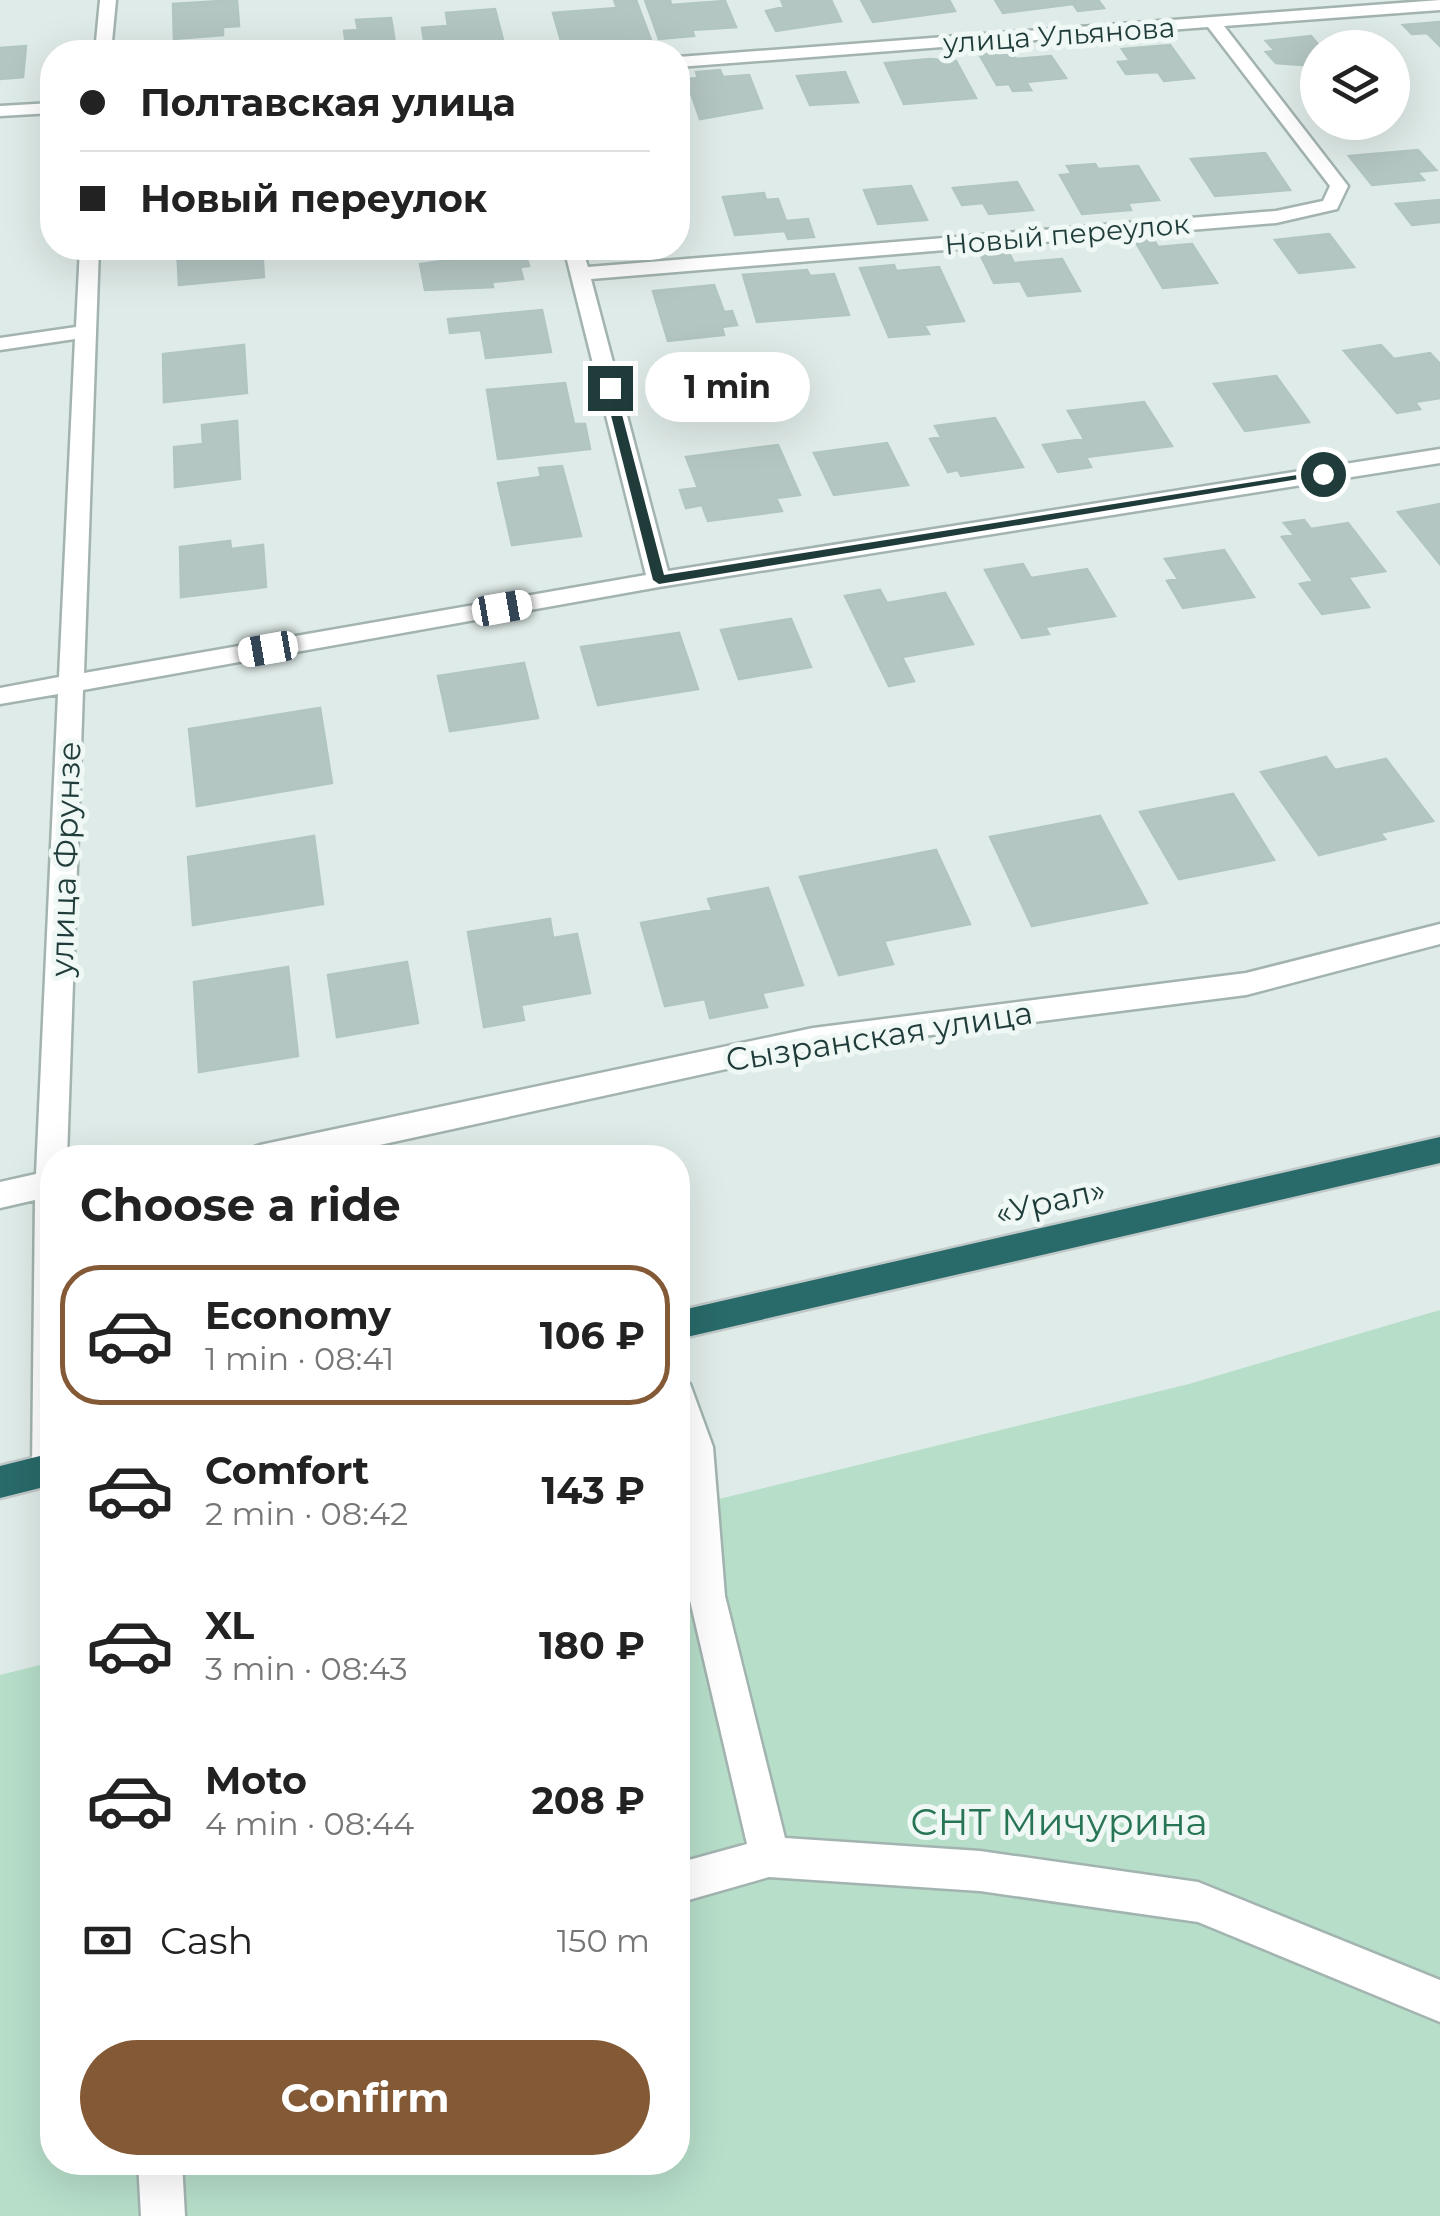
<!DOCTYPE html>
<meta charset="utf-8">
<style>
body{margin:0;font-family:Montserrat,sans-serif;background:#f2f2f2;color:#222;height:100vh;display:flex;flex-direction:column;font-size:38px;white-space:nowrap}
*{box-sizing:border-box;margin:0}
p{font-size:32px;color:#767676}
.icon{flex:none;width:55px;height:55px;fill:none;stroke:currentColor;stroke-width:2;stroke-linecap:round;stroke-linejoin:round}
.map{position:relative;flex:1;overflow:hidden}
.sheet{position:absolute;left:40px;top:1145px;width:650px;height:1030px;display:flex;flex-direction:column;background:#fff;border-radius:40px;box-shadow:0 10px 40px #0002}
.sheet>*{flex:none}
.banner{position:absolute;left:40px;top:40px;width:650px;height:220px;border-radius:40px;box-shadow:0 10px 40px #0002;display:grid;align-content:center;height:220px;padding:0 40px;background:#fff}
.fabs{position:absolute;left:1300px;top:30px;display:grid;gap:20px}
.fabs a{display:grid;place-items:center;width:110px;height:110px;border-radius:50%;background:#fff;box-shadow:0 10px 40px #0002;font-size:50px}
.end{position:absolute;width:45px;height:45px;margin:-22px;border:12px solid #1f3c3a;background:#fff;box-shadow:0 0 0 5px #fff}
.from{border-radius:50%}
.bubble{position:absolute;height:70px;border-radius:35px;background:#fff;box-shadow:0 10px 40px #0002;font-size:32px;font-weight:700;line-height:70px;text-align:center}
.car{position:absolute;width:30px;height:60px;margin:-30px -15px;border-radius:12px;box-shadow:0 0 8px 2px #0007;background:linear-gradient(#fff 24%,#345 0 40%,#fff 0 76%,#345 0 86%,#fff 0)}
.banner b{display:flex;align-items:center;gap:35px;height:95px;font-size:38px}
.banner b+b{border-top:2px solid #e0e0e0}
.banner i{width:25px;height:25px;background:#222}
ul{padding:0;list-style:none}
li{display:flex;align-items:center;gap:30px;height:140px;margin:0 20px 15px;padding:0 20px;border:5px solid transparent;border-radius:40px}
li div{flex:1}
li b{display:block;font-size:38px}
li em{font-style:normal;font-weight:700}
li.current{border-color:#845935}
li>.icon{width:90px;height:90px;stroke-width:1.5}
h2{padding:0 40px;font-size:45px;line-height:120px}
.pay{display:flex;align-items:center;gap:25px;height:110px;padding:0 40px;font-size:38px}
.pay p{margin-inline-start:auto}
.primary-button{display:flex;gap:20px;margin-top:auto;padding:20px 40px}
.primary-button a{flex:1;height:115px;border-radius:60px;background:#845935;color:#fff;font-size:40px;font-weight:700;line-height:115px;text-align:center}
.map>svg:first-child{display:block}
.green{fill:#b6dec9}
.building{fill:#b4c6c2;stroke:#b1c5c1;stroke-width:2.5}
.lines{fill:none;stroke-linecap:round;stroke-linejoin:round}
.minor-casing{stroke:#a2b3b0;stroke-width:5}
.highway-casing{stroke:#c0c8c8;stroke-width:5}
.minor{fill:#fff;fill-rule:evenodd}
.highway{fill:#296a6a;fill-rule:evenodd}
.route{fill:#1f3c3a}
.labels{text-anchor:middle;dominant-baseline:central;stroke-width:10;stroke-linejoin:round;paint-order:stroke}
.far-street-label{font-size:28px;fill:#1f3c3a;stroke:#eff8f5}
.street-label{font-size:32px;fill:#1f3c3a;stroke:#eff8f5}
.near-park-label{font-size:38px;fill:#277555;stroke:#eff8f5}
</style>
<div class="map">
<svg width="1440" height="2216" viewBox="0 0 1440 2216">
<rect width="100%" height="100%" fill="#dfebe8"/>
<path class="green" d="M1440,1310V2216H0V1675L52,1662V2162H678V1509L1189,1384Z"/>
<path class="building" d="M237,0L239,26L223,27V35L174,39L173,4Z
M614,0H636L651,40L561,41L553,13L617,8Z
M645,0H670L671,5L725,1L736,27L692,30L694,36L659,39Z
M781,0H831L841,21L776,31L766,11L784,7Z
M861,0H949L955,11L873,22Z
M995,0H1098L1104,8L1078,11L1073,4L1003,13Z
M495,9L504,44L426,52L422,28L448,26L446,13Z
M391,18L396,49L347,52L344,31L358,30L356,20Z
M1439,22L1440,46L1427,33L1412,34L1403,25Z
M1311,36L1321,48L1315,60L1318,66L1276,63L1266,52L1275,51L1266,41Z
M1170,45L1194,78L1164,81L1158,72L1126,74L1118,62L1130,61L1122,49Z
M26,46L23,77L0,79V48Z
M1012,51L1016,59L1051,56L1066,78L1026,82L1031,90L1013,91L1009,84L997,85L979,54Z
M930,59L956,61L976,98L904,104L885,63Z
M720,70L723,77L749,75L762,108L700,119L686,79L698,78L696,72Z
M845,72L858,102L810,105L797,76Z
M1418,150L1436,170L1417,172L1424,180L1372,185L1349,156Z
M1265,153L1290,190L1215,196L1191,159Z
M1095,164L1098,169L1138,166L1159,200L1128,203L1131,210L1082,214L1060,175L1072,174L1067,166Z
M1017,182L1033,210L989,214L983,203L962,205L953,188Z
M911,186L927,220L878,224L864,190Z
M764,193L766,200L778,199L786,221L808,219L814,237L788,239L785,231L735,235L723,197Z
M1440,200V222L1412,225L1396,204Z
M1329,234L1354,267L1299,273L1275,240Z
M1154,240L1158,247L1192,244L1217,283L1163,288L1135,241Z
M177,248H262L264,277L179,285Z
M537,248L539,257L527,259L529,266L520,267L523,279L492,282L493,287L425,290L420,264Z
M1009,253L1014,263L1062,259L1080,291L1028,296L1020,281L994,283L981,256Z
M894,265L896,271L939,267L964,321L924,325L929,334L889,337L860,268Z
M807,270L810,276L834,274L849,315L757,322L743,275Z
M714,285L724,312L732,311L737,325L722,327L724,335L668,341L653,291Z
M542,310L551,352L486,358L481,330L450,333L448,319Z
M244,345L247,393L164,402L163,354Z
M1381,345L1394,359L1430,353L1440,364V398L1415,402L1420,409L1397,413L1344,351Z
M1276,376L1309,422L1245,431L1214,384Z
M565,383L574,424H585L590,449L498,459L487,390Z
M1144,402L1172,446L1086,457L1091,467L1058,472L1043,445L1084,439L1068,411Z
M995,418L1023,467L961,476L958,470L948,472L930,439L941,437L935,426Z
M237,421L240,479L175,487L174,447L203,444L202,425Z
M887,443L908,485L834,495L814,453Z
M778,445L800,495L776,498L782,511L708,521L702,505L686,508L680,490L698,488L686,457Z
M562,466L581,536L512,545L498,483L541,477L539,468Z
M1440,504V564L1398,512Z
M1304,520L1311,529L1348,523L1385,571L1348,577L1369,607L1322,614L1300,584L1313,581L1282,537L1294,535L1284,523Z
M230,541L231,549L263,545L266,587L181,597L180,547Z
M1224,550L1254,597L1183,608L1167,581L1178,579L1165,559Z
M1023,564L1031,578L1087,569L1115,616L1045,627L1049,634L1022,638L985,570Z
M880,590L887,603L945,593L973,644L902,657L914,681L889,686L845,596Z
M791,619L811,667L739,679L721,630Z
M679,633L698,689L598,705L581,647Z
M524,663L538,718L450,731L438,676Z
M320,708L332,783L197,806L189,729Z
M1326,757L1335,770L1386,759L1433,821L1380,833L1385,839L1319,855L1261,772Z
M1233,794L1274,860L1179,879L1140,812Z
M1100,816L1147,903L1032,926L990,837Z
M314,836L323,904L193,925L188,857Z
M936,850L970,924L884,941L893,964L839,975L800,877Z
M768,888L803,985L762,993L767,1007L710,1018L705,999L665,1006L641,923L712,910L708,899Z
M550,919L553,938L577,934L590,993L521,1005L524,1020L484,1027L468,932Z
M407,962L418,1023L337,1037L328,975Z
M288,967L298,1056L199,1072L194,982Z"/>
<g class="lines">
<defs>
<path id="minor" d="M100,0H116L111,52H95Z
M1440,0V10L1224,26L1348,186L1337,209L1276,223L591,279L668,571L1440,449V463L659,587L83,690L67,1158H52V1485L37,1481L32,1470L35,1200L0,1208V1182L36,1174L58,694L0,704V688L59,677L75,339L0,350V338L76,327L80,248H99L84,673L646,575L564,248H582L588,267L1276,211L1323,201L1330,186L1208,27L678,67V57Z
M52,103V113L0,116V106Z
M1440,924V944L1246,995L813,1050L320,1158H245L249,1149L260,1145L813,1028L1246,973Z
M678,1380L690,1384L713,1447L725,1596L785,1838L980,1851L1198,1882L1440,1980V2022L1198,1922L980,1891L769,1877L678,1903V1863L747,1844L689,1596L678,1443Z
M138,2162H182L185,2216H141Z"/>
<path id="highway" d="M1440,1137V1163L678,1339V1311Z
M52,1453V1485L0,1498V1466Z"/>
</defs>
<use href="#minor" class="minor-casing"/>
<use href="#highway" class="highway-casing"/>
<use href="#minor" class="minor"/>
<use href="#highway" class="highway"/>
</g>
<path class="route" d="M610,385L615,388L664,575L1323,471L1329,474L659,584L653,580L604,388Z"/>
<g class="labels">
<g class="far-street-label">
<text transform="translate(1059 35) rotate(-4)">улица Ульянова</text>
<text transform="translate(1067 234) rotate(-5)">Новый переулок</text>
</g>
<g class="street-label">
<text transform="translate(65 859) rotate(-88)">улица Фрунзе</text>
<text transform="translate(879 1036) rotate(-9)">Сызранская улица</text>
<text transform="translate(1050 1201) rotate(-13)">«Урал»</text>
</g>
<g class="near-park-label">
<text x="1059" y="1821">СНТ Мичурина</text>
</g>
</g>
</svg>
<div class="fabs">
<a><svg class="icon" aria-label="layers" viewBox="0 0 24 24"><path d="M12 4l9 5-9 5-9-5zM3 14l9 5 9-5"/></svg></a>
</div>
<i class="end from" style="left:1323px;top:474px"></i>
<i class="end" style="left:610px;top:388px"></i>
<div class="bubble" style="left:645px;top:352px;width:165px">1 min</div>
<i class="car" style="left:502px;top:608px;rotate:80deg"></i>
<i class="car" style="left:268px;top:649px;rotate:260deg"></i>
<div class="banner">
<b><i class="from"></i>Полтавская улица</b>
<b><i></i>Новый переулок</b>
</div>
<section class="sheet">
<h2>Choose a ride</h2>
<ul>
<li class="current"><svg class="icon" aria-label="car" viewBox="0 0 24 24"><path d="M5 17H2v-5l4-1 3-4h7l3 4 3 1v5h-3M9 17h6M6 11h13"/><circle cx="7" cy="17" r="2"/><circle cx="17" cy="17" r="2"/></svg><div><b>Economy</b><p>1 min · 08:41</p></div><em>106 ₽</em></li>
<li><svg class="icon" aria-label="car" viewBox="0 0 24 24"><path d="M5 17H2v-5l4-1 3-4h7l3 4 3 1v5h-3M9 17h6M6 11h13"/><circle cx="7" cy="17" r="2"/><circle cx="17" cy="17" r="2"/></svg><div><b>Comfort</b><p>2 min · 08:42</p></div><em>143 ₽</em></li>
<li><svg class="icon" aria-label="car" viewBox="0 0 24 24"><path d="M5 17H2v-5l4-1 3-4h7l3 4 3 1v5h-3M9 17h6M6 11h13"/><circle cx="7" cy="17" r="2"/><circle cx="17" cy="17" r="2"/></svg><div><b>XL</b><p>3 min · 08:43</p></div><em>180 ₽</em></li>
<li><svg class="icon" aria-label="car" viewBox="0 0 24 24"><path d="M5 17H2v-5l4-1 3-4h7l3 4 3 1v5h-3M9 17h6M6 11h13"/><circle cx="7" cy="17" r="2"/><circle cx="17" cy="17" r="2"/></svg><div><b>Moto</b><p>4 min · 08:44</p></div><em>208 ₽</em></li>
</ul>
<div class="pay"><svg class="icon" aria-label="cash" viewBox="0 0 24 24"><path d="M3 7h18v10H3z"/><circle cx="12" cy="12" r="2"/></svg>Cash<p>150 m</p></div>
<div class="primary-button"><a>Confirm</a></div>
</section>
</div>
